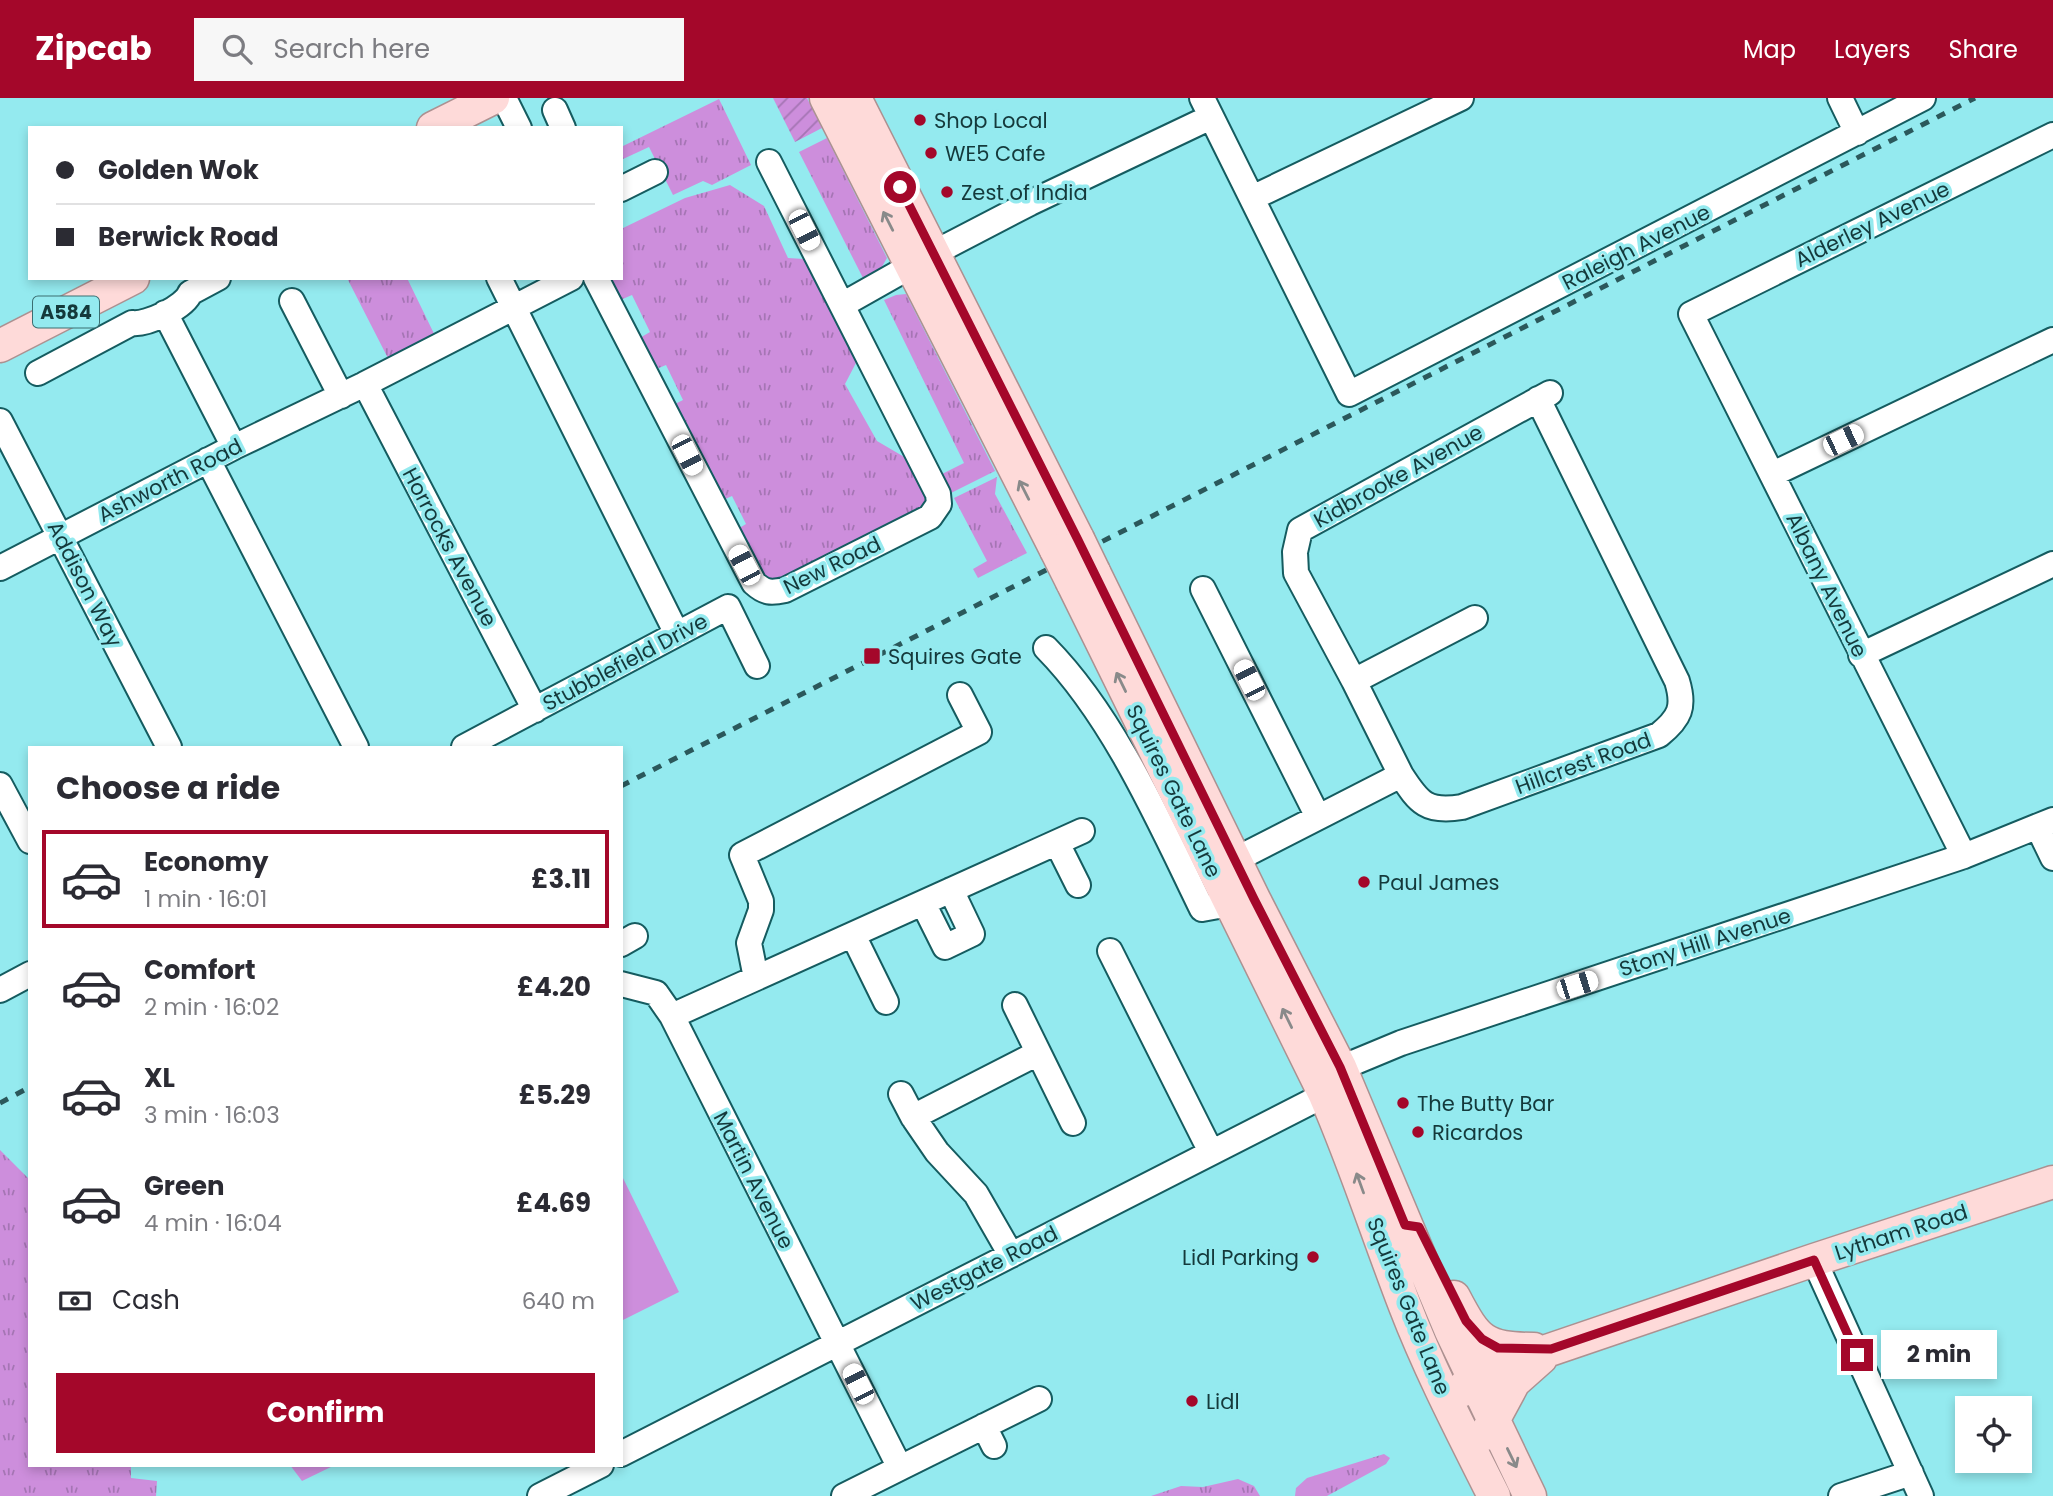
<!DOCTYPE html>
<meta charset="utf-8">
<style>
body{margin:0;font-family:Poppins,sans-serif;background:#f7f7f7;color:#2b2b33;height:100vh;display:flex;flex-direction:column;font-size:26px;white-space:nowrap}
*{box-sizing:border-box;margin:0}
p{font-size:23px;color:#7c7c81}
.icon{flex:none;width:38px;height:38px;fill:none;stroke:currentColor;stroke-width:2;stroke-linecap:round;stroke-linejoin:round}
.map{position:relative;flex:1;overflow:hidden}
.panel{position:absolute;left:28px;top:648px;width:595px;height:721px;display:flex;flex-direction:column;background:#fff;border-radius:0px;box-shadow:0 4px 10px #0003}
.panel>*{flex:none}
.hud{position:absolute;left:28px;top:28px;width:595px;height:154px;border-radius:0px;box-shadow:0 4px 10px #0003;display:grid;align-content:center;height:154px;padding:0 28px;background:#fff}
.fabs{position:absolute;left:1955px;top:1298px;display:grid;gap:14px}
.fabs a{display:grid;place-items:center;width:77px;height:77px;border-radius:0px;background:#fff;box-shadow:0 4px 10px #0003;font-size:35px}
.end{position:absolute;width:32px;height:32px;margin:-16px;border:9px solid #a4072a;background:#fff;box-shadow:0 0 0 4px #fff}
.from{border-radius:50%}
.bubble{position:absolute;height:49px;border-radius:0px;background:#fff;box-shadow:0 4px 10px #0003;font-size:23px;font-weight:700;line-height:49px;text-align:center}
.car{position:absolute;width:21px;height:42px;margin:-21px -10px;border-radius:9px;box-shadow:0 0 5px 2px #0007;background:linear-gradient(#fff 24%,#345 0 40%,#fff 0 76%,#345 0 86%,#fff 0)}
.hud b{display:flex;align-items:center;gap:24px;height:66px;font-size:26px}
.hud b+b{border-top:2px solid #e1e1e2}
.hud i{width:18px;height:18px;background:#2b2b33}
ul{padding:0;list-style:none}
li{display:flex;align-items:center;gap:21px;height:98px;margin:0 14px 10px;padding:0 14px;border:4px solid transparent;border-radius:0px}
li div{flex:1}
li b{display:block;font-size:26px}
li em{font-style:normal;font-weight:700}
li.selected{border-color:#a4072a}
li>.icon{width:63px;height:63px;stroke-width:1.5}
h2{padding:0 28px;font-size:32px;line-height:84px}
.pay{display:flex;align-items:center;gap:18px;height:77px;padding:0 28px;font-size:26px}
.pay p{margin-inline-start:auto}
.cta{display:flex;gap:14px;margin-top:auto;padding:14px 28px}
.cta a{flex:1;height:80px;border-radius:0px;background:#a4072a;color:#fff;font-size:28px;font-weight:700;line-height:80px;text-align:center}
header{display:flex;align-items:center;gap:42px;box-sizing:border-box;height:98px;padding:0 35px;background:#a4072a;color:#fff}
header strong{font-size:33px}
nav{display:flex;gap:38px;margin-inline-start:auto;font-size:24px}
.search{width:490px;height:63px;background:#f7f7f7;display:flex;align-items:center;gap:18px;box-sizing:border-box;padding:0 24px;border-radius:0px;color:#7c7c81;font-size:26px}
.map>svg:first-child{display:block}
.grass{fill:url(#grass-tufts)}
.park{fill:#cd8edc}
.garden{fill:url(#garden-furrows)}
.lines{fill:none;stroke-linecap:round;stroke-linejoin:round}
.minor-casing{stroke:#155c60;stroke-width:28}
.major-casing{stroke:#ac9191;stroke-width:35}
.minor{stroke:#fff;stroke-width:24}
.major{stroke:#fedad9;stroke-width:32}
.rail{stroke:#2b585b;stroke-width:5;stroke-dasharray:9 9;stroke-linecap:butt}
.major-bridge-casing{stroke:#ac9191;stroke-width:35;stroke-linecap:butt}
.major-bridge{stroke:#fedad9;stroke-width:32}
.oneway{stroke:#898a8a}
.route{stroke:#a4072a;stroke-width:9}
.poi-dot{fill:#a4072a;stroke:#94eaef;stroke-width:2.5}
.labels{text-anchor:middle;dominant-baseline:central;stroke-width:7;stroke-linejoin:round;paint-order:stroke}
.shield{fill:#94eaef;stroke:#3a6e71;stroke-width:2}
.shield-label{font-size:19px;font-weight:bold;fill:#14393b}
.poi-label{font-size:21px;fill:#14393b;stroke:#94eaef;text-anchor:start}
.street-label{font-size:21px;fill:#14393b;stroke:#94eaef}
</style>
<header>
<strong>Zipcab</strong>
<div class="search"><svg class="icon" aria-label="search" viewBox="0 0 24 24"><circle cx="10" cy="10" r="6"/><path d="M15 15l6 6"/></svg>Search here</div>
<nav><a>Map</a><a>Layers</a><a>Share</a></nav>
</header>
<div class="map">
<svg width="2053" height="1398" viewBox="0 0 2053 1398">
<defs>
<pattern id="grass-tufts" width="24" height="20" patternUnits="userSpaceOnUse" patternTransform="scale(1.75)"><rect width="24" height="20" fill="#cd8edc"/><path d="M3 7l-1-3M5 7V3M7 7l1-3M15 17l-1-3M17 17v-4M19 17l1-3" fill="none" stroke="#a575b4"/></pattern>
<pattern id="garden-furrows" width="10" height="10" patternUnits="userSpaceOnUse" patternTransform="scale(1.75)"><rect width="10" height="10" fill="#cd8edc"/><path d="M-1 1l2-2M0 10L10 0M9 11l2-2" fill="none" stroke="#a575b4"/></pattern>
</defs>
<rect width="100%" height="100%" fill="#94eaef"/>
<path class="grass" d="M719,1L751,67L712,87L703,83L673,97L649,49L621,62V49Z
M827,40L887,160L880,172L863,180L799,54Z
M730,87L764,108L788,160L804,161L857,263L845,286L877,343L906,360L929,408L777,483H764L736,432L746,426L732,398L721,403L671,308L683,302L666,267L654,272L638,241L650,234L632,197L618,203L607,180H621V131L685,100Z
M347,180H407L440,248L394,272Z
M906,196L995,373L951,395L942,376L964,365L884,202L896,197Z
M997,379L995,396L1027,455L978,480L973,471L987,463L954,400Z
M0,1052L30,1082V1367H131V1380L157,1383L156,1398H0Z
M1384,1356L1390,1360L1386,1366L1327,1398H1295L1296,1390L1307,1380Z
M1238,1381L1254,1388L1260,1398H1151L1181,1388L1203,1389Z"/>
<path class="park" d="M621,1076L679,1194L621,1223Z
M290,1367H335L302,1383Z"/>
<path class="garden" d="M773,0H807L822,30L795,44Z"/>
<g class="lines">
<defs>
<path id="minor" d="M504,0L519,30
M1202,0L1349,296L1923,0
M1840,0L1857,35
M555,12L563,30
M621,91L655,74
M1252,100L1461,0
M499,180L677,536
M596,180L754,485C765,495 771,495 785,492L930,419L939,406L938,396L769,64
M292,203L341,298
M842,207L934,155L1030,105L1211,19
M165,215L234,349
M38,275L132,225C147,227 185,209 190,195L218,180
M365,286L535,612
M0,323L169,649
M208,362L356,649
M1773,376L2053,242
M0,470L234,349L365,286L571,180
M1203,491L1318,719
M1046,550C1114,619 1160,725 1202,811L1246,803
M1861,557L2053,466
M1354,583L1475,520
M464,649L728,509L757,568
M1401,677L1354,583L1296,475L1295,454L1300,432L1550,295
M0,687L30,743
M2038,729L2053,760
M1057,745L1078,787
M1964,758C1872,578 1783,396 1691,216L2053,37
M1221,769L1401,677C1419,705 1427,715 1462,709L1659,637C1680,620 1685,609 1677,583L1538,301
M923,805L945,849L972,836L951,792
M853,837L886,904
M621,846L635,838
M1110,853L1211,1054
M756,880L749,845L761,812V803L742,757L979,634L960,597
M621,886L656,895L672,918L900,1370L844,1398
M0,892L30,876
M1015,907L1073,1025
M672,918L1082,733
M1324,977L1401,945L1964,758L2053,722
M901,996L913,1019L937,1054L976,1096L1011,1157
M913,1019L1038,955
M1814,1162L1921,1398
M984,1328L994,1348
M621,1356L1340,989
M900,1370L1039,1301
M540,1398L601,1367
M1841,1398L1911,1375"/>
<path id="major" d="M826,0L1056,452
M855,0L1078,441
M433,30L493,0
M0,248L133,180
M1094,474L1254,801L1340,969L1451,1233L1530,1398
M1072,484L1325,997C1355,1066 1378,1138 1405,1208C1430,1273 1463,1336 1494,1398
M1454,1199C1477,1243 1484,1251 1534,1251
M1461,1293L1473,1278L1814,1162L2053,1084
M1486,1336L1514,1284L1541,1260"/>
</defs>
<use href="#minor" class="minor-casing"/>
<use href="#major" class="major-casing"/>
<use href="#minor" class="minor"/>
<use href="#major" class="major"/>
<path class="rail" d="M621,688L1975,0
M0,1005L30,989"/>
<defs>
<path id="major-bridge" d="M1078,441L1094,474
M1056,452L1072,484"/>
</defs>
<use href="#major-bridge" class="major-bridge-casing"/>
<use href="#major-bridge" class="major-bridge"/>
</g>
<defs><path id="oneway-shaft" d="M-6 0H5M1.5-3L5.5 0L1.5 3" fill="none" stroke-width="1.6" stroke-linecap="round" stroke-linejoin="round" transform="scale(1.75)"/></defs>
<g class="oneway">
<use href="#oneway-shaft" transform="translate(888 123) rotate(-117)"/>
<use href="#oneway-shaft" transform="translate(1024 392) rotate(-117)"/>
<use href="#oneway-shaft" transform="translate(1121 584) rotate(-116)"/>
<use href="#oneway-shaft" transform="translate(1287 920) rotate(-116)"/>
<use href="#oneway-shaft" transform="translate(1360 1085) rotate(-110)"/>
<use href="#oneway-shaft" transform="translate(1512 1360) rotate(64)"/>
</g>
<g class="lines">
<path class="route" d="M900,89L1078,442L1254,801L1340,969L1405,1127L1419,1129L1466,1223L1482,1241L1498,1250L1551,1251L1814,1162L1857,1257"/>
</g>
<g class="poi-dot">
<circle cx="920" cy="22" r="7"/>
<circle cx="931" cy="55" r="7"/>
<circle cx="947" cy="94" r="7"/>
<rect x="863" y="549" width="18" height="18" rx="3.5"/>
<circle cx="1364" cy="784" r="7"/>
<circle cx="1403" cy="1005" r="7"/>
<circle cx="1418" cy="1034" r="7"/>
<circle cx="1313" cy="1159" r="7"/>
<circle cx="1192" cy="1303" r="7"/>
</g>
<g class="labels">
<rect class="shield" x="33" y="198.5" width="66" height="31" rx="5"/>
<g class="shield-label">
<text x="66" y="214">A584</text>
</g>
<g class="poi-label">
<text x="934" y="22">Shop Local</text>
<text x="945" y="55">WE5 Cafe</text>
<text x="961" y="94">Zest of India</text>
<text x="888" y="558">Squires Gate</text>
<text x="1378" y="784">Paul James</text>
<text x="1417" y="1005">The Butty Bar</text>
<text x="1432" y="1034">Ricardos</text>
<text x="1299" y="1159" text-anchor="end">Lidl Parking</text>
<text x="1206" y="1303">Lidl</text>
</g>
<g class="street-label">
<text transform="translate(1872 126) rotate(-26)">Alderley Avenue</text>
<text transform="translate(1636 149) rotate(-27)">Raleigh Avenue</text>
<text transform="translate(1398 378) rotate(-29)">Kidbrooke Avenue</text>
<text transform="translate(170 382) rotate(-27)">Ashworth Road</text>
<text transform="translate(450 449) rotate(62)">Horrocks Avenue</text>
<text transform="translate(832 467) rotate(-26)">New Road</text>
<text transform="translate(85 486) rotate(63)">Addison Way</text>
<text transform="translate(1827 487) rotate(64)">Albany Avenue</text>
<text transform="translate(625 564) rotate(-28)">Stubblefield Drive</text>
<text transform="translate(1583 665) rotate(-20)">Hillcrest Road</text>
<text transform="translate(1174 693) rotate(64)">Squires Gate Lane</text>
<text transform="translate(1705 844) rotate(-18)">Stony Hill Avenue</text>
<text transform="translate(754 1082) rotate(63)">Martin Avenue</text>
<text transform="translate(1901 1134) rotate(-18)">Lytham Road</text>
<text transform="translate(984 1170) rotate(-27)">Westgate Road</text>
<text transform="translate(1409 1208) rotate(68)">Squires Gate Lane</text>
</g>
</g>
</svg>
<div class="fabs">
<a><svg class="icon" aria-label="locate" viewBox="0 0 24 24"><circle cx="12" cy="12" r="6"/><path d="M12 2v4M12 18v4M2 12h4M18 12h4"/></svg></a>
</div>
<i class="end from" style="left:900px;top:89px"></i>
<i class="end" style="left:1857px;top:1257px"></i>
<div class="bubble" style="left:1881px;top:1232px;width:116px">2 min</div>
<i class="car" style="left:804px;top:132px;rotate:153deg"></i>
<i class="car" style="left:1843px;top:342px;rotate:64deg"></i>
<i class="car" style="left:687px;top:357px;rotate:153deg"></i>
<i class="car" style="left:744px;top:467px;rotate:332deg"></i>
<i class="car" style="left:1249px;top:582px;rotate:333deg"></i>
<i class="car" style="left:1577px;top:887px;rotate:72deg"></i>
<i class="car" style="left:858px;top:1286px;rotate:333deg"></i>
<div class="hud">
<b><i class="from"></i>Golden Wok</b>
<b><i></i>Berwick Road</b>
</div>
<section class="panel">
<h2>Choose a ride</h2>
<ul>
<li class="selected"><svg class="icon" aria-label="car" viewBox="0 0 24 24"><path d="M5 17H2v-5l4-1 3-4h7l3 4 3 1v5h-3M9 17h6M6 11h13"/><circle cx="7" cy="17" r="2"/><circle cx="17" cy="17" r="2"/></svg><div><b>Economy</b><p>1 min · 16:01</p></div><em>£3.11</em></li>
<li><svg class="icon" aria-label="car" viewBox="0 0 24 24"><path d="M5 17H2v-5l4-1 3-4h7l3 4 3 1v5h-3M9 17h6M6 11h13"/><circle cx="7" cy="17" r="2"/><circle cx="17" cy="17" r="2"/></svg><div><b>Comfort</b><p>2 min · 16:02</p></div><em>£4.20</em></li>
<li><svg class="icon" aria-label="car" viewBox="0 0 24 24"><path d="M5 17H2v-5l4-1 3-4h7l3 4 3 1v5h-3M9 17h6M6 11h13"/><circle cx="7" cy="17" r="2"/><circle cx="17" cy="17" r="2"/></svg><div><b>XL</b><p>3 min · 16:03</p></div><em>£5.29</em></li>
<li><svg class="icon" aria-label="car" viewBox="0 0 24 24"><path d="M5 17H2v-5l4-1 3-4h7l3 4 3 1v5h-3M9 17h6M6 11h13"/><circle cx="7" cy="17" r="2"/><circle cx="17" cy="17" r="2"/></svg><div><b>Green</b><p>4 min · 16:04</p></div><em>£4.69</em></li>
</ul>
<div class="pay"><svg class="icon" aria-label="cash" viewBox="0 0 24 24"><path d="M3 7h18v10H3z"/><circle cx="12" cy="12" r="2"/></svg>Cash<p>640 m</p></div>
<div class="cta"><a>Confirm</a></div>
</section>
</div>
